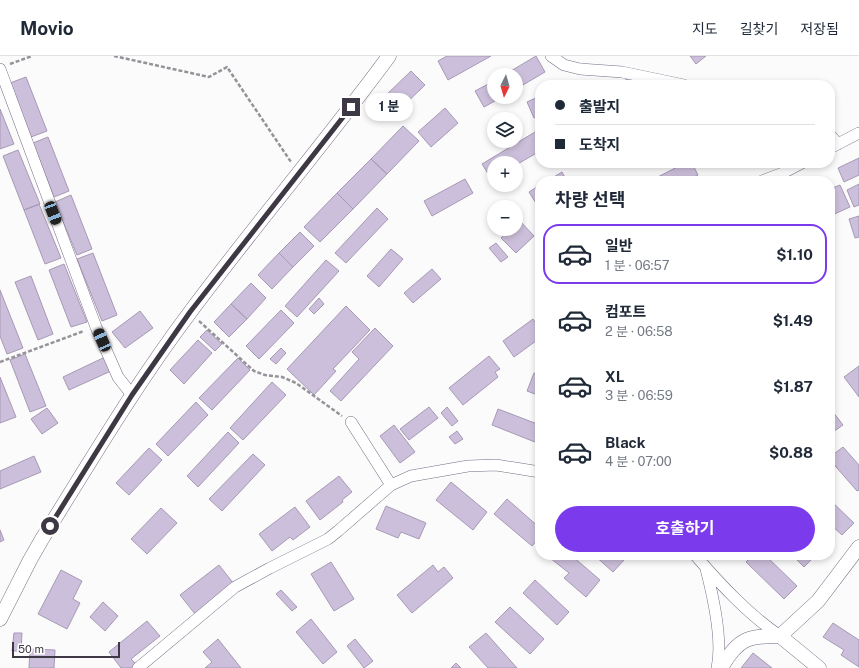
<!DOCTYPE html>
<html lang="ko">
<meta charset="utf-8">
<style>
body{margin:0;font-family:"Public Sans","Noto Sans KR",sans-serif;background:#f6f6f7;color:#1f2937;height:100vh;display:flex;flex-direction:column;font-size:15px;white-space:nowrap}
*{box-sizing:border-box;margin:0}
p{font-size:13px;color:#747a83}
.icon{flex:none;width:22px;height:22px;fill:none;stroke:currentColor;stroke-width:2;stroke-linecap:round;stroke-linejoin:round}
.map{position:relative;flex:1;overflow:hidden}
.panel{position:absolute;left:535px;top:120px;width:300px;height:384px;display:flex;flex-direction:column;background:#fff;border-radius:16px;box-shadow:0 2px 6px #0003}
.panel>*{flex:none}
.banner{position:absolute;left:535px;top:24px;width:300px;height:88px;border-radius:16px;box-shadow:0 2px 6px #0003;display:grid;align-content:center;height:88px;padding:0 20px;background:#fff}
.needle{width:26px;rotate:185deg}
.buttons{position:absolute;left:487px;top:12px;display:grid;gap:8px}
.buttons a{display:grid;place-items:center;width:36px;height:36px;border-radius:50%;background:#fff;box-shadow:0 2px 6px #0003;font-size:20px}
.scale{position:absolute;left:12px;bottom:10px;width:108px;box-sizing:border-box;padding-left:4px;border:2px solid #3e3844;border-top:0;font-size:11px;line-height:14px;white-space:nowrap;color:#3e3844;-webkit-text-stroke:3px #fff;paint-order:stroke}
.end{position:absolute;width:18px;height:18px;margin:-9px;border:5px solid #3e3844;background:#fff;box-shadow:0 0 0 2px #fff}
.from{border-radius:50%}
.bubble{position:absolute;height:28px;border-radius:14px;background:#fff;box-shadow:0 2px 6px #0003;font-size:13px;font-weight:700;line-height:28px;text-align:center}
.car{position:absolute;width:12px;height:24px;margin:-12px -6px;border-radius:5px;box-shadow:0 0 3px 1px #0007;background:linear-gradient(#222 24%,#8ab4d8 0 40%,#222 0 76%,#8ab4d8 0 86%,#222 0)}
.banner b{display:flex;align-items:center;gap:14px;height:38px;font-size:15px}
.banner b+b{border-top:1px solid #e0e1e3}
.banner i{width:10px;height:10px;background:#1f2937}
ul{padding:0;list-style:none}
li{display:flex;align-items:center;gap:12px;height:60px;margin:0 8px 6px;padding:0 12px;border:2px solid transparent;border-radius:16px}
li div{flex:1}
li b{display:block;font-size:15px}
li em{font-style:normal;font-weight:700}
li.selected{border-color:#7c3aed}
li>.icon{width:36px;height:36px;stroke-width:1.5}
h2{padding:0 20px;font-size:18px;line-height:48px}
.action{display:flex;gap:8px;margin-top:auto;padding:8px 20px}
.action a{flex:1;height:46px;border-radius:24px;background:#7c3aed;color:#fff;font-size:16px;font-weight:700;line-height:46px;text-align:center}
header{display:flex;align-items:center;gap:24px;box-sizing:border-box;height:56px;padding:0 20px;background:#fff;border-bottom:1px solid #e0e1e3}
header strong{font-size:19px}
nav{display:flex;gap:22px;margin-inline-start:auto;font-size:14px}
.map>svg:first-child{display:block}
.building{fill:#ccbfdb;stroke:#a799b5}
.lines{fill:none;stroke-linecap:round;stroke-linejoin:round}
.minor-casing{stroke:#786b85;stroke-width:12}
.tertiary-casing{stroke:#786b85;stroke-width:15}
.path{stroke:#969299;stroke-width:2.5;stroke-dasharray:4 2;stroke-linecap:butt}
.minor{stroke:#fff;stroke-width:11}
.tertiary{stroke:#fff;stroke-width:14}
.route{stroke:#3e3844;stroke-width:5}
</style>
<header>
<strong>Movio</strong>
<nav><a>지도</a><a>길찾기</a><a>저장됨</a></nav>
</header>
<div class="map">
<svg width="859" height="612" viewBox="0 0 859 612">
<rect width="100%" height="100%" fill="#fbfbfb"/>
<path class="building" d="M447,0H491L448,24L438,5Z
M536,0L545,16L516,33V19H504Z
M690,0H706L696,8Z
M411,15L425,29L396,57L382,43Z
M26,21L47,75L31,81L10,27Z
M629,22L633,29H617Z
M494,25V41H502L484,51L475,35Z
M540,40V59L534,62L527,46Z
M445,52L458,67L431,91L418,76Z
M0,53L14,88L0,93Z
M403,70L419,85L387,118L371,103Z
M540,73V95L516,109V107H494V122L492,124L482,108Z
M48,81L69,135L54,141L33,87Z
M18,94L40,148L24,154L3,100Z
M859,102V119L844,126L838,112Z
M371,103L387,118L353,153L337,137Z
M685,107H692L698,119L686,125H650Z
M562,116L567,125H547Z
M465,123L473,137L432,160L424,145Z
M859,128V149L854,151L847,134Z
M540,129V151L539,152L529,136Z
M840,129L850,151L830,160V133Z
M337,137L353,153L320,186L304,171Z
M71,139L92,193L77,199L55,146Z
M39,148L61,202L45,208L24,154Z
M377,152L388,163L346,207L335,197Z
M859,160V181L855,182L849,163Z
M519,164L534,180L516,197L501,182L510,173H516V167Z
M300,176L314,190L293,211L279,197Z
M496,187L508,201L501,206L489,192Z
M391,193L403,203L379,231L367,220Z
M93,197L117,259L102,265L77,203Z
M279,197L293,211L272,233L258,219Z
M326,204L339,215L297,261L285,250Z
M64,208L87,266L71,271L49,214Z
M432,213L441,223L413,247L404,237Z
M31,220L53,278L38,284L15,226Z
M251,227L266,242L247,263L231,248Z
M0,234L23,292L7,298L0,280Z
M319,242L324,248L314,258L309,253Z
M231,248L247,263L229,281L214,266Z
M346,250L370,274L333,313L336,315L314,339L287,313Z
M281,254L294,267L259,303L246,290Z
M140,255L153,272L125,292L112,276Z
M533,263L540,273V282L514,301L503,285Z
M375,272L393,290L341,345L330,335L359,303L352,296Z
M207,274L222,288L215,295L200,281Z
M198,284L212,297L184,328L170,314Z
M281,292L286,297L276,308L270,303Z
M25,298L46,350L30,356L10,304Z
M489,300L500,313L495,316L498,321L463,349L449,332Z
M105,301L111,315L69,334L63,321Z
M238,302L250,314L212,354L199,342Z
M859,310V341L844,321Z
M534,317L540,319V340L527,335Z
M0,321L16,361L0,367Z
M272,326L286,339L243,384L230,372Z
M196,346L208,359L168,400L156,388Z
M429,351L438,362L409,384L400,373Z
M447,351L458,365L452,370L441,357Z
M47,352L58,367L42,378L31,363Z
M830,352L843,369L830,378Z
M498,353L540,369V388L492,369Z
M394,369L415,396L400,407L380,380Z
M457,375L463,383L455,388L449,381Z
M228,376L239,387L198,431L187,420Z
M843,391L859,409V434L857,435L830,404V401Z
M149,392L162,404L129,439L116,427Z
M253,398L265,409L222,455L209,443Z
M34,400L41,416L0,433V415Z
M339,420L352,436L342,444L343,446L320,464L306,445Z
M451,426L487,456L473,474L436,444Z
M507,443L540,472V481L532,490L494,458Z
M830,444L854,467L842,479L830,468Z
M386,450L426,467L419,483L401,476L398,482L376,473Z
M295,451L310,471L293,484L290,481L272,495L259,478Z
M161,452L177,467L147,498L131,483Z
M0,474L4,484L0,486Z
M553,499H571L600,524L586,541L564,522L569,517L550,502Z
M594,499H620L625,503L613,516Z
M753,499H765L797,530L784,543L746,506Z
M792,499H816L804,511Z
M331,506L354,543L334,555L311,518Z
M219,509L234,528L195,558L180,539Z
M433,509L438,516L444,511L453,522L412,557L397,539Z
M61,514L82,525L73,543L80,547L67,573L38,558Z
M535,524L569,556L557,569L523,537Z
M281,534L297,551L292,555L276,538Z
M103,546L118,560L105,575L90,561Z
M510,551L544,583L530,598L495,566Z
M311,563L337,596L323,608L296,576Z
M147,565L160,580L131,603L137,609L133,612H121L109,596Z
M833,567L859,584V611L841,599L844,594L823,581Z
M14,577H22L21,595H12Z
M486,577L517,612H488L469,591Z
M218,583L241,612H205L212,606L203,596Z
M355,583L373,605L364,612L347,590Z
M30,593L55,594L54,612H29Z
M753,597L772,612H741Z
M456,607L461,612H451Z"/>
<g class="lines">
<defs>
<path id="minor" d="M551,0L564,9L580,13L622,16L684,29
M0,13L96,271L118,321L132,339
M830,79L838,88
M830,92L859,77
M762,125L783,117
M778,125L783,117L802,107
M351,366L391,429
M695,499C721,529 748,558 780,580
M706,513C713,540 723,585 717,612
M138,612L235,531L270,512L328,483L338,475L391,429L411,420L468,410L496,409L540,416"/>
<path id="tertiary" d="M0,563L30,504L42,483C90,406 136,328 191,255C255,169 325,87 389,0
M780,580L818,545L859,491
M721,612C738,582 748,580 780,580L819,612"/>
</defs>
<use href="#minor" class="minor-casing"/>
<use href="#tertiary" class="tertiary-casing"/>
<path class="path" d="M114,0L209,21L227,11L291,106
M10,8L32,0
M199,265L254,315L265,319L282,321L296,327L342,360
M0,306L84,275"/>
<use href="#minor" class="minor"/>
<use href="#tertiary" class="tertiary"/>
</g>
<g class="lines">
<path class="route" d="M50,470L132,339L190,256L351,51"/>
</g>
</svg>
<div class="buttons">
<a><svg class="needle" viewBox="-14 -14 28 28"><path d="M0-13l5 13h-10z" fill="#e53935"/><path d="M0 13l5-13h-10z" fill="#747a83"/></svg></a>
<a><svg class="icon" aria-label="layers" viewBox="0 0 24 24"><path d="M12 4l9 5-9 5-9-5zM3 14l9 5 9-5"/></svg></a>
<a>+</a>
<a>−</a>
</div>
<div class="scale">50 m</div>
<i class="end from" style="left:50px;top:470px"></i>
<i class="end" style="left:351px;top:51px"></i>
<div class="bubble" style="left:365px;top:37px;width:48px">1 분</div>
<i class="car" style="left:53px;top:157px;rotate:159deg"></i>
<i class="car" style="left:102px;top:284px;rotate:336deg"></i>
<div class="banner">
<b><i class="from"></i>출발지</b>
<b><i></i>도착지</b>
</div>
<section class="panel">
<h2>차량 선택</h2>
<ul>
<li class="selected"><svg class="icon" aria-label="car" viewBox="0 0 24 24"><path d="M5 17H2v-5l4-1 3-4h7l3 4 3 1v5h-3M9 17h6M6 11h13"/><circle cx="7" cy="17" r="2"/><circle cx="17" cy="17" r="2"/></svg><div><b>일반</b><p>1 분 · 06:57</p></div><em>$1.10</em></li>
<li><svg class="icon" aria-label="car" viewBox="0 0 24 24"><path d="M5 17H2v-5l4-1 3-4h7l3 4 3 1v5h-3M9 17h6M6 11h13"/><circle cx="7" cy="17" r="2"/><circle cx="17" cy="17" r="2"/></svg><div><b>컴포트</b><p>2 분 · 06:58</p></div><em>$1.49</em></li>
<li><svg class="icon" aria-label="car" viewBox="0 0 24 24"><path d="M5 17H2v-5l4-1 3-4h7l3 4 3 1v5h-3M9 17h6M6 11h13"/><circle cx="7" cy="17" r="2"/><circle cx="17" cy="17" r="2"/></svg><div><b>XL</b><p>3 분 · 06:59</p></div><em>$1.87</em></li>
<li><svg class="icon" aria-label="car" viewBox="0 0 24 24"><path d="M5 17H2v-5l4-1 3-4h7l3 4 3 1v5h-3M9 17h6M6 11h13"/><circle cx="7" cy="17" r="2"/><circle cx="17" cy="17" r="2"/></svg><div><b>Black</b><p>4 분 · 07:00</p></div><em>$0.88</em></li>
</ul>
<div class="action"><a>호출하기</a></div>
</section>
</div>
